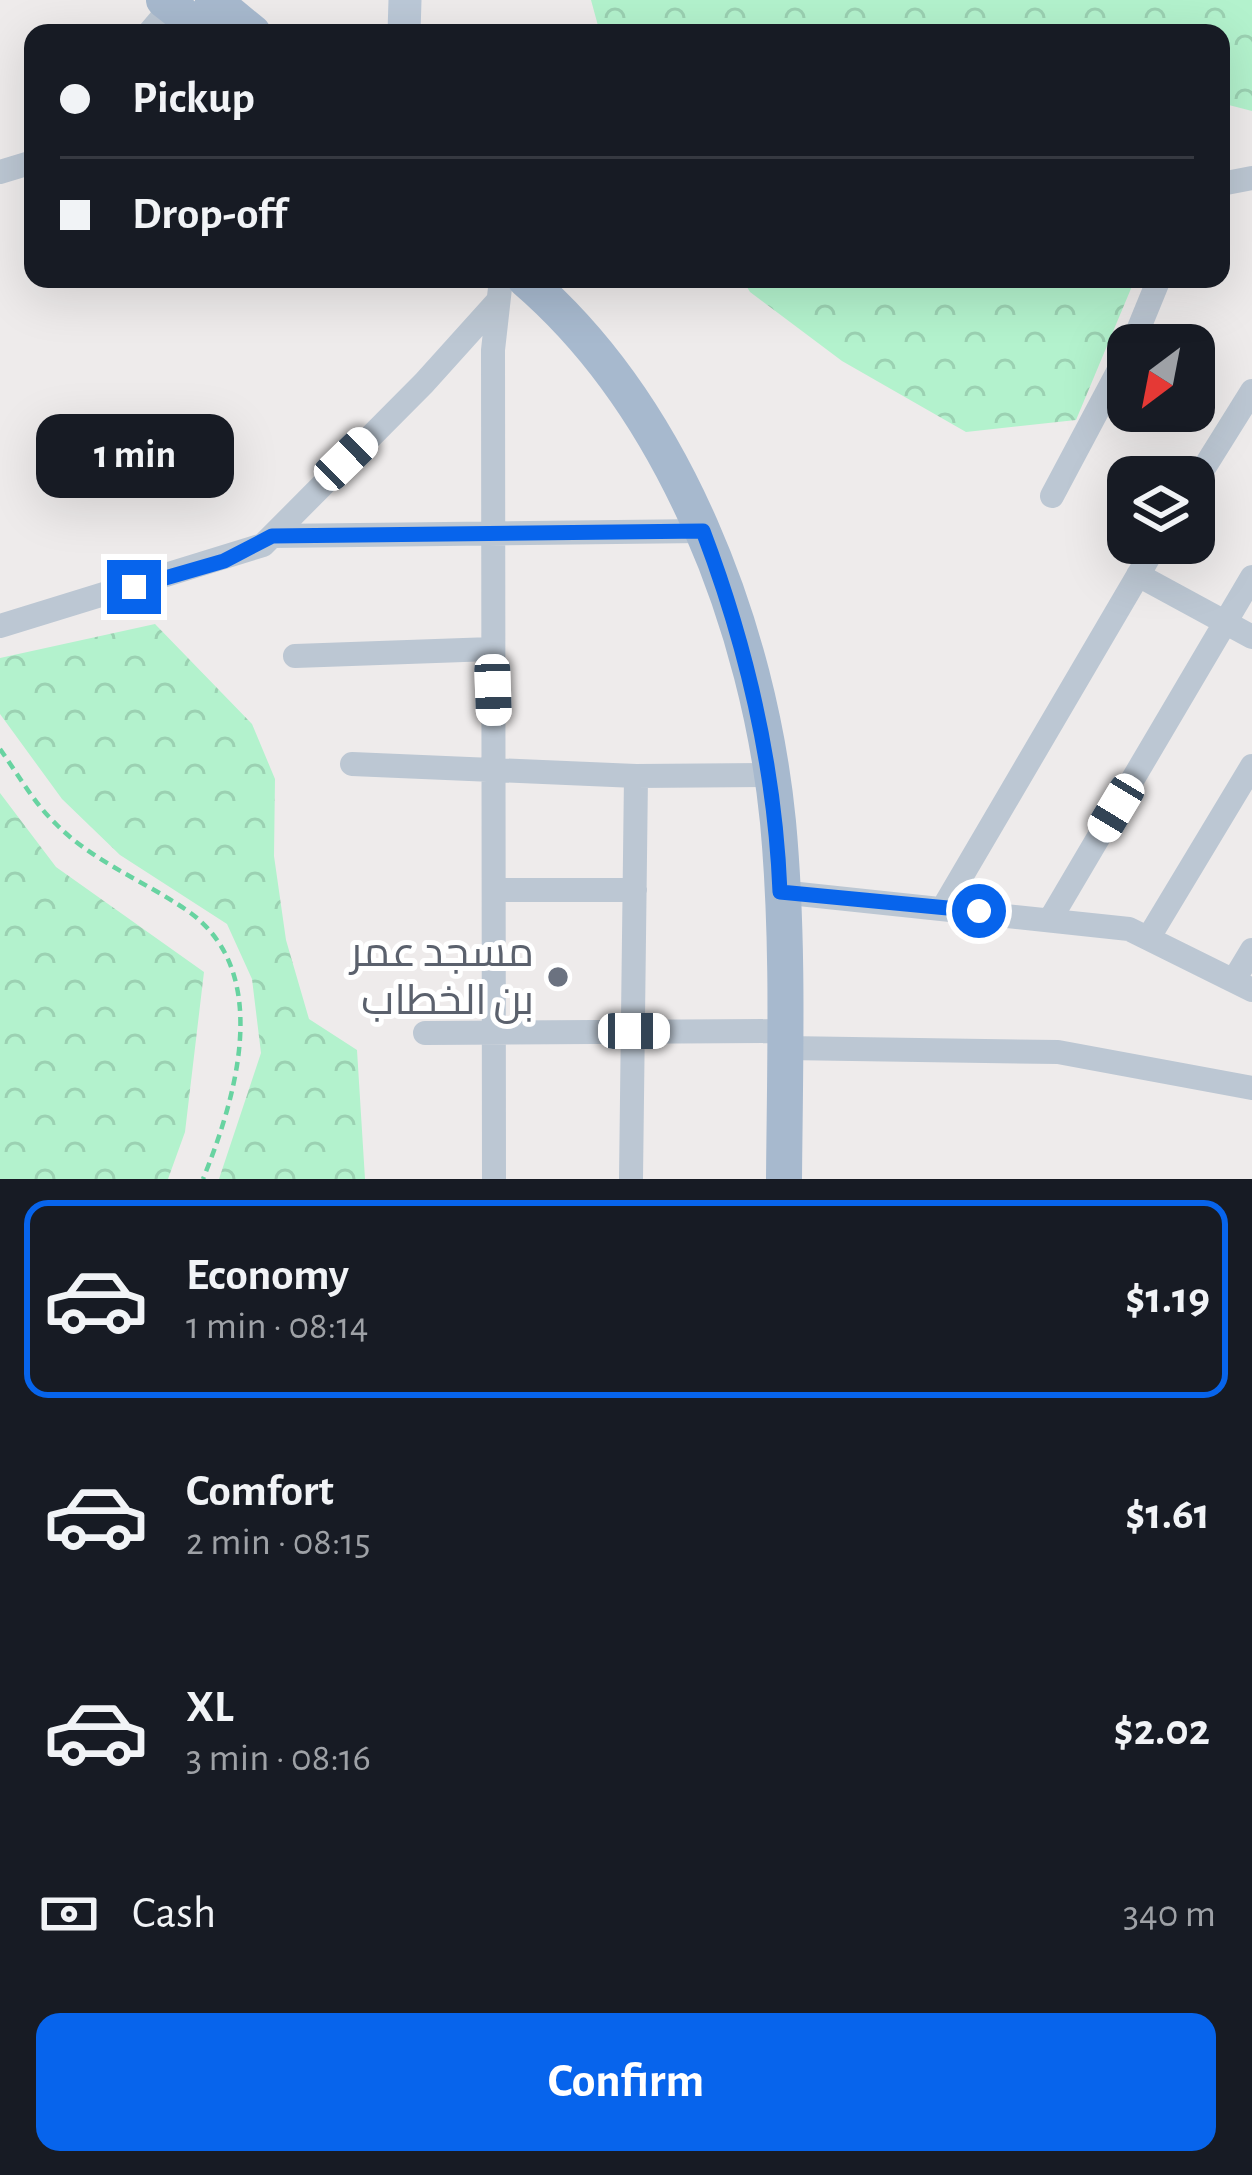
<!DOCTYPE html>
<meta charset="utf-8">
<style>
body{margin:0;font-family:"Alegreya Sans",Cairo,sans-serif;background:#20242c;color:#f1f3f6;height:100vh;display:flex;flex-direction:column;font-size:45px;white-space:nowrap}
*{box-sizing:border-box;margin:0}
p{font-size:39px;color:#9ea1a6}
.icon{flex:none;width:66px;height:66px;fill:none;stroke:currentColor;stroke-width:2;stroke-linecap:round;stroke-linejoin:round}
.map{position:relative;height:1179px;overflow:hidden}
.drawer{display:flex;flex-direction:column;background:#171b24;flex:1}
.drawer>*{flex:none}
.top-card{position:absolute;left:24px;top:24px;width:1206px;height:264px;border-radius:24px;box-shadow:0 12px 48px #0002;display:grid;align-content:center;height:264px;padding:0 36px;background:#171b24}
.needle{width:78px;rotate:212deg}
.fabs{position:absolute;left:1107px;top:324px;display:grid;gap:24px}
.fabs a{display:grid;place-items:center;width:108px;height:108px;border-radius:24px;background:#171b24;box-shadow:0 12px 48px #0002;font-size:60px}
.end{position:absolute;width:54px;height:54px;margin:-27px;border:15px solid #0764ec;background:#fff;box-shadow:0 0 0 6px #fff}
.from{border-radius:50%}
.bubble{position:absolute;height:84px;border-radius:24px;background:#171b24;box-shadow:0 12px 48px #0002;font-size:39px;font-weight:700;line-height:84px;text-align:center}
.car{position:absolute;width:36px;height:72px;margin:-36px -18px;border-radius:15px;box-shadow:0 0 9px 3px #0007;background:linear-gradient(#fff 24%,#345 0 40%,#fff 0 76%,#345 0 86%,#fff 0)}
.top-card b{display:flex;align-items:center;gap:42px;height:114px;font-size:45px}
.top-card b+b{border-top:3px solid #363941}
.top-card i{width:30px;height:30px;background:#f1f3f6}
ul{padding:21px 0 0;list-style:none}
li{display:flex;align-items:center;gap:36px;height:198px;margin:0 24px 18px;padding:0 12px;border:6px solid transparent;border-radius:24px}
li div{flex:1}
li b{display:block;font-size:45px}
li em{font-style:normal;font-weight:700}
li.on{border-color:#0764ec}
li>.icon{width:108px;height:108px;stroke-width:1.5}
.pay{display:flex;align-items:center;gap:30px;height:132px;padding:0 36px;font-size:45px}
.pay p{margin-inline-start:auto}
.action{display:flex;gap:24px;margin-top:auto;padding:24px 36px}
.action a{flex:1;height:138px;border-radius:24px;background:#0764ec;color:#fff;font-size:48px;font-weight:700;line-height:138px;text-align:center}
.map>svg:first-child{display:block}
.forest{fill:url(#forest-crowns)}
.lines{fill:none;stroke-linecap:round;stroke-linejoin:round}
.path{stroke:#68d3a1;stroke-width:4.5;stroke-dasharray:9 6;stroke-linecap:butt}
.street{stroke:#bcc7d3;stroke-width:24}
.secondary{stroke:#bbc8d7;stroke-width:33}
.primary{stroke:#a7b9ce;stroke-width:36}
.route{stroke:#0764ec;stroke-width:15}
.worship-dot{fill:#6b7280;stroke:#fff;stroke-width:4.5}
.labels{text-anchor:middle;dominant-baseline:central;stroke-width:10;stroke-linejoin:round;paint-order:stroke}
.worship-label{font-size:42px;fill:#5b616d;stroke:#fff;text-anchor:end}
</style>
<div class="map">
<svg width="1252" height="1179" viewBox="0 0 1252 1179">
<defs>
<pattern id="forest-crowns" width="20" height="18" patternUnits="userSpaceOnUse" patternTransform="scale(3)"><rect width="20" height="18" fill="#b3f2cd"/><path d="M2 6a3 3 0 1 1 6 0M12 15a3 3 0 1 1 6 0" fill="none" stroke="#9bd1b2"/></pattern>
</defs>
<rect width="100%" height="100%" fill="#eeebeb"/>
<path class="forest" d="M591,0H1252V111L1221,103V33H600Z
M742,279H1135L1076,420L966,432L842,361L750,292Z
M155,624L252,724L275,779L274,856L286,940L309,1019L357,1050L365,1179H219L261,1053L252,979L227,924L120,855L62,799L0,714V658Z
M0,793L56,867L204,972L185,1132L168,1179H0Z"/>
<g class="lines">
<path class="path" d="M0,749C17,773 34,803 55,823C92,861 142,880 185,909C275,969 236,1098 203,1179"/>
<path class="street" d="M149,33L177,0
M0,172L33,162
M1221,184L1252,178
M1132,345L1159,279
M1194,484L1252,391
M1052,496L1128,353
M272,536L703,531
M1138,575L1252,637
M0,626L263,545L424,383L497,302
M295,656L492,649
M352,764L636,776L769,775
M494,890H635
M780,892L1129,929L1252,990
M943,908L1157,543
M1051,918L1252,577
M1149,937L1252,766
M1234,980L1252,950
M425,1033L786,1031
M786,1048L1058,1052L1252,1088
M494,1179L493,350L501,279
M631,1179L636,776"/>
<path class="secondary" d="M404,33L405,0"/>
<path class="primary" d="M164,0L206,33
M213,0L253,33
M525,279C675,408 759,629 778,822C789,940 785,1061 784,1179"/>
</g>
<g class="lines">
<path class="route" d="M134,587L224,561L272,536L703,531C747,647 775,768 780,892L979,911"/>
</g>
<circle class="worship-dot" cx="558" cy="977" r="12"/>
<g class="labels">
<g class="worship-label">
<text x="534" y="953">مسجد عمر<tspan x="534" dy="48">بن الخطاب</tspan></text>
</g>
</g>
</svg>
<div class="fabs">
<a><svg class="needle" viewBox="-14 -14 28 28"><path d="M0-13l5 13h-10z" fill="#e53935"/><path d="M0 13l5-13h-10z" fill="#9ea1a6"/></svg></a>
<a><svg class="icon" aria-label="layers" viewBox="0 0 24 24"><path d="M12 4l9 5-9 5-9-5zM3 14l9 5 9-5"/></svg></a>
</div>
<i class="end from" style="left:979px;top:911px"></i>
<i class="end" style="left:134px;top:587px"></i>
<div class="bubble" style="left:36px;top:414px;width:198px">1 min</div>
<i class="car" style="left:346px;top:459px;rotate:46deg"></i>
<i class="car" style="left:493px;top:690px;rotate:178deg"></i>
<i class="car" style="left:1116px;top:808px;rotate:211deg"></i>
<i class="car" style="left:634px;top:1031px;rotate:90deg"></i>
<div class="top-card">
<b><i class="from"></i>Pickup</b>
<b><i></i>Drop-off</b>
</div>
</div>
<section class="drawer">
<ul>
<li class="on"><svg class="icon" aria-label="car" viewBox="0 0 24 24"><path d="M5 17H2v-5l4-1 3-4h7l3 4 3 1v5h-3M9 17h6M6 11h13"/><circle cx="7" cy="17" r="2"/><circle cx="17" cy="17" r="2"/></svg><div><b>Economy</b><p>1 min · 08:14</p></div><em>$1.19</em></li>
<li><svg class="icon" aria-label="car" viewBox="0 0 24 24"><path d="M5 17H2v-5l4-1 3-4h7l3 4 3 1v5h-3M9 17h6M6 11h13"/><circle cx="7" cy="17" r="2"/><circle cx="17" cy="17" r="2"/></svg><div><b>Comfort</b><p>2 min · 08:15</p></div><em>$1.61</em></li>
<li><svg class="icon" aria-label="car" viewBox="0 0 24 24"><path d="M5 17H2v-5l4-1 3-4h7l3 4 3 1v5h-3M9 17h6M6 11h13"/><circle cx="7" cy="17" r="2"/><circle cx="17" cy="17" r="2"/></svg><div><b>XL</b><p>3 min · 08:16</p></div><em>$2.02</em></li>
</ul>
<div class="pay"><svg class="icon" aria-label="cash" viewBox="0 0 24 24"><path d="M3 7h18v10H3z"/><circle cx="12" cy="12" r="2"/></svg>Cash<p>340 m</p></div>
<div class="action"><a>Confirm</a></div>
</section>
